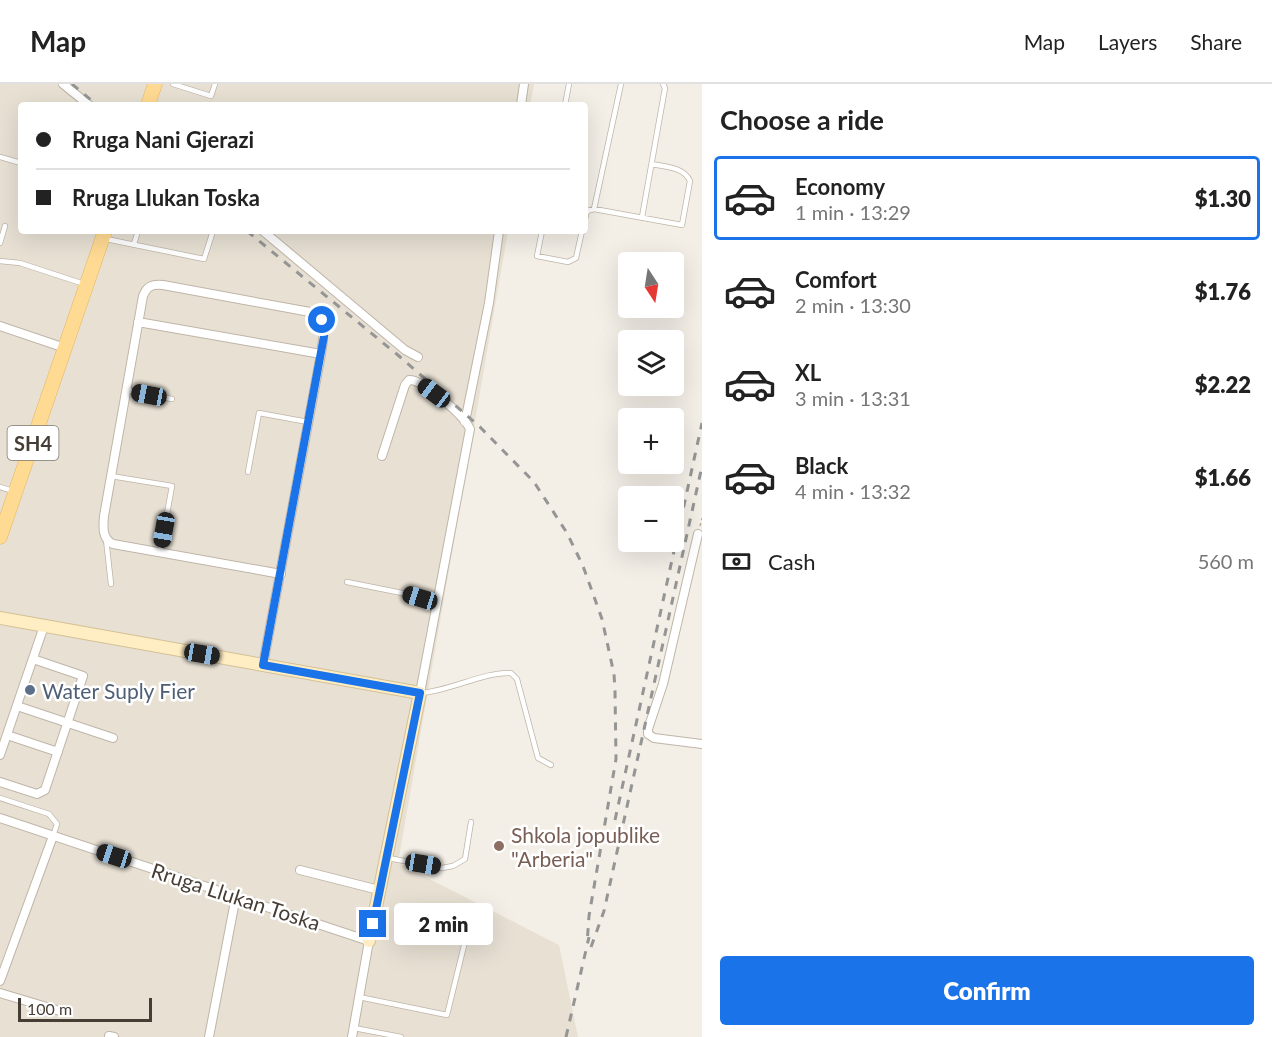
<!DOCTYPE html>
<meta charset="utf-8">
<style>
body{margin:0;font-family:Lato,sans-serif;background:#f6f6f6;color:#222;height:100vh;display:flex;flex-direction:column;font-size:22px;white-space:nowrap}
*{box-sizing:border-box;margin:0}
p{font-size:20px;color:#767676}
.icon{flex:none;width:33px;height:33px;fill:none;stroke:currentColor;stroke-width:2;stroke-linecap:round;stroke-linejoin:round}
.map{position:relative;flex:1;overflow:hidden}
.details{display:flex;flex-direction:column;background:#fff;width:570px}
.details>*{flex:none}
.hud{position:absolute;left:18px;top:18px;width:570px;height:132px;border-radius:6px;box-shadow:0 6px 24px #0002;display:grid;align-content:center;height:132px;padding:0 18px;background:#fff}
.needle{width:39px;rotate:168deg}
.controls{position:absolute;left:618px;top:168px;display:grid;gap:12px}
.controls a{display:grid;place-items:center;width:66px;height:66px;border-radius:6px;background:#fff;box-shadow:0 6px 24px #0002;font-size:30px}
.scale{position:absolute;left:18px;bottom:15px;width:134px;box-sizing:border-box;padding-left:6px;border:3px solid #463e35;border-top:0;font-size:16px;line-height:21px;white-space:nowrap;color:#463e35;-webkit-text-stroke:4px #fff;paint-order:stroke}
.end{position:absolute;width:27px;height:27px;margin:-14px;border:8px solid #1a73e8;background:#fff;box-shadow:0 0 0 3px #fff}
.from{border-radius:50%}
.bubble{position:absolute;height:42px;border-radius:6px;background:#fff;box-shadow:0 6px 24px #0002;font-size:20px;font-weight:800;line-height:42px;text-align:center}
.car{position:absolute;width:18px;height:36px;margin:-18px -9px;border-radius:8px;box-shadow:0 0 4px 2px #0007;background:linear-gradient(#222 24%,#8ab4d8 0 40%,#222 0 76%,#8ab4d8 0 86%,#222 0)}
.hud b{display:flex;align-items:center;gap:21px;height:57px;font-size:22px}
.hud b+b{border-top:2px solid #e0e0e0}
.hud i{width:15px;height:15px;background:#222}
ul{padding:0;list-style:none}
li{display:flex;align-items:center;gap:18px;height:84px;margin:0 12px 9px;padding:0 6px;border:3px solid transparent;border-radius:6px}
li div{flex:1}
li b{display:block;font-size:22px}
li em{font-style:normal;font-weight:800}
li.selected{border-color:#1a73e8}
li>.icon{width:54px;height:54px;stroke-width:1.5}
h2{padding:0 18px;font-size:27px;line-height:72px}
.pay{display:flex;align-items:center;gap:15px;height:66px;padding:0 18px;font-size:22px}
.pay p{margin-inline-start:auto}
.primary-button{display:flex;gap:12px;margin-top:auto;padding:12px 18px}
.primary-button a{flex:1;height:69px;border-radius:6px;background:#1a73e8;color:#fff;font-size:24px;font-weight:800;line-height:69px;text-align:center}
header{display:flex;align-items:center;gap:36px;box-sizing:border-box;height:84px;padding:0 30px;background:#fff;border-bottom:2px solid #e0e0e0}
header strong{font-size:28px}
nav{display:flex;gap:33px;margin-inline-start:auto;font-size:21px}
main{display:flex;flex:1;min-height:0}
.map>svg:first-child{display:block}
.residential{fill:#e7e0d3}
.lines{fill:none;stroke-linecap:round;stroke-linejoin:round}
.lane-casing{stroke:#bfb5a8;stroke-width:6}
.street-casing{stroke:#bfb5a8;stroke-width:10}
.secondary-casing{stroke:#d4c095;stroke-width:14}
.primary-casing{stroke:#e5b661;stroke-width:15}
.path{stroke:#c1b099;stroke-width:1.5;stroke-dasharray:3 3;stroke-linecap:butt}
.lane{stroke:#fff;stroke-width:4.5}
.street{stroke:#fff;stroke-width:8}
.secondary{stroke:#ffedc4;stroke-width:12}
.primary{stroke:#ffda93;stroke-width:14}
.rail{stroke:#959595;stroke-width:3;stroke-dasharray:8 8;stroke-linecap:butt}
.route{stroke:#1a73e8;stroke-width:8}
.service-dot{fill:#5c6f8a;stroke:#fff;stroke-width:2}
.education-dot{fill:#8d6e63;stroke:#fff;stroke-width:2}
.labels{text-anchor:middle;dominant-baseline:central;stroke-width:5;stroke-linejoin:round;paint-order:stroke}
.shield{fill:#fff;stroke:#7e7872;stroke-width:1.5}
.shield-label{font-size:20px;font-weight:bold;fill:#463e35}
.service-label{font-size:21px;fill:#4e5e75;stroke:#fff;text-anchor:start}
.education-label{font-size:21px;fill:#785e54;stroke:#fff;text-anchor:start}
.street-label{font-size:21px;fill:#463e35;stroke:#fff}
</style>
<header>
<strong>Map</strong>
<nav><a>Map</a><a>Layers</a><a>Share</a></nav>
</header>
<main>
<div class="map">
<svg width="702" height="953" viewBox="0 0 702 953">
<rect width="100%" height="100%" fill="#f3eee6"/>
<path class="residential" d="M0,0H534L530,21H21V147H508L398,779L559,861L578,953H0Z"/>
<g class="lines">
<defs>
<path id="lane" d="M173,0L211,12L215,0
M565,21L569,0
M0,73L21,79
M594,125L621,0
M642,133L665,4L663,0
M585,135L587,127L594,125L682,141L690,97C684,83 666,83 652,80
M542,147L537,172L568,178L576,174L582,147
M106,155L204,175L213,147
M0,159L5,142
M134,160L138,147
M0,177L20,179L84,200
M127,306L172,315
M248,388L259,329L308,338
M111,392L172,402L160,468
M0,403L13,407
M106,455L111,500
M347,498L402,509L438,520
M421,609C451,607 482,588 511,589L517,595L538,674L551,681
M0,714L49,730L57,740L53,752
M388,774L442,784L453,782L465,775L471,738
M359,913L447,931L470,837
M354,944L401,953"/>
<path id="street" d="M63,0L89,21
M521,21L524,0
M263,147L405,266L418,273
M138,238L321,270
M0,242L65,264
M465,338L489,219L499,147
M382,372L405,301L409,296C423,295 464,332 470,345L420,609
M698,450L663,600L648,645V650L654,654L702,660
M263,581L321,270C323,253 329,236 310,228L163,201C152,200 147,202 143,212L104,432C103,443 102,455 113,460L281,490
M17,622L113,654
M7,651L58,668
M0,671L44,542
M0,698L37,710L45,706L83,592L33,575
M0,734L369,857L352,953
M300,786L379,806
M0,897L53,752
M0,909L60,927
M109,952L114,953
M209,953L236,812"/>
<path id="secondary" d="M0,534L420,609L369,857"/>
<path id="primary" d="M148,21L155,0
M0,453L105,147"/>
</defs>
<use href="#lane" class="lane-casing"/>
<use href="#street" class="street-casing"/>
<use href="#secondary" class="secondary-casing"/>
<use href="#primary" class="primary-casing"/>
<path class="path" d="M700,442L702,434"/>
<use href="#lane" class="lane"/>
<use href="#street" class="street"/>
<use href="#secondary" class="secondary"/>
<use href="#primary" class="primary"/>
<path class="rail" d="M72,0L97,21
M247,147L399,272L480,343L534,398L567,449L583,482L602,535L614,590L615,607L616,675L589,832L587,860
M615,736L702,339
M591,863L604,827L702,382
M566,953L589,853"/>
</g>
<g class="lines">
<path class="route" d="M322,236L324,252L263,581L420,609L373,840"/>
</g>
<circle class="service-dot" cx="30" cy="606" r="6"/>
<circle class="education-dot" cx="499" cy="762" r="6"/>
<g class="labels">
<rect class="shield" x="7.5" y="342" width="51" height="34" rx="4.5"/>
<g class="shield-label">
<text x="33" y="359">SH4</text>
</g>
<g class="service-label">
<text x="42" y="606">Water Suply Fier</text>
</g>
<g class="education-label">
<text x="511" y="750">Shkola jopublike<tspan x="511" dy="24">"Arberia"</tspan></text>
</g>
<g class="street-label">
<text transform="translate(236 812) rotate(18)">Rruga Llukan Toska</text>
</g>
</g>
</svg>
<div class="controls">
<a><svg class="needle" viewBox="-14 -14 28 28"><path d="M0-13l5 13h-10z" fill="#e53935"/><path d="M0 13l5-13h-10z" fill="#767676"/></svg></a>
<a><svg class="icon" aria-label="layers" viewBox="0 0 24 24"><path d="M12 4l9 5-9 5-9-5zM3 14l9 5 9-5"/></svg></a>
<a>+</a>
<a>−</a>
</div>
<div class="scale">100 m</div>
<i class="end from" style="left:322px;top:236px"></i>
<i class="end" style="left:373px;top:840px"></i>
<div class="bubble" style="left:394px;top:819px;width:99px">2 min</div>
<i class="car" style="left:434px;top:309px;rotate:307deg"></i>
<i class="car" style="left:149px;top:311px;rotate:281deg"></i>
<i class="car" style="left:164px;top:446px;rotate:190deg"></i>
<i class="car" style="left:420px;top:514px;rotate:287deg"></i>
<i class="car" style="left:202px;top:570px;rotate:100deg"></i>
<i class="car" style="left:114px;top:772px;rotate:288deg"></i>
<i class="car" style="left:423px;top:780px;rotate:99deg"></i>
<div class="hud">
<b><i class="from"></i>Rruga Nani Gjerazi</b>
<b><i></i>Rruga Llukan Toska</b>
</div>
</div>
<section class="details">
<h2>Choose a ride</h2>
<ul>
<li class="selected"><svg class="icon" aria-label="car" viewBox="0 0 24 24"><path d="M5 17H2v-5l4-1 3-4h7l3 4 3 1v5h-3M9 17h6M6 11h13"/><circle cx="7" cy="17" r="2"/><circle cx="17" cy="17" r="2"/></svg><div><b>Economy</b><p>1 min · 13:29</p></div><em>$1.30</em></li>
<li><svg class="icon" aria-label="car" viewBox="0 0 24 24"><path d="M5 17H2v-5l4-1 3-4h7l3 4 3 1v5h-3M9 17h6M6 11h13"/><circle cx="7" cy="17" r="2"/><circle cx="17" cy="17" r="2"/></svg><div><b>Comfort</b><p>2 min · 13:30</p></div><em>$1.76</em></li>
<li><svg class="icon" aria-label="car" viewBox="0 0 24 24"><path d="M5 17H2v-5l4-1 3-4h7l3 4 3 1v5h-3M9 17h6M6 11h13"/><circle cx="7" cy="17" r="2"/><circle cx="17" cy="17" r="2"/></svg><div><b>XL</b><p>3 min · 13:31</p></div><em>$2.22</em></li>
<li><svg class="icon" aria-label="car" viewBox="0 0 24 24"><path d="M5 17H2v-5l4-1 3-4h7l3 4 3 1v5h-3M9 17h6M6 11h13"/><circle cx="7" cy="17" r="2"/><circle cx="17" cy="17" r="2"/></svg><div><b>Black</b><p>4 min · 13:32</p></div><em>$1.66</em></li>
</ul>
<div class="pay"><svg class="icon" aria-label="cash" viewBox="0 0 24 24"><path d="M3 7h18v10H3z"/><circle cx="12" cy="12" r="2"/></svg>Cash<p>560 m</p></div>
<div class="primary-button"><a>Confirm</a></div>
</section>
</main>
